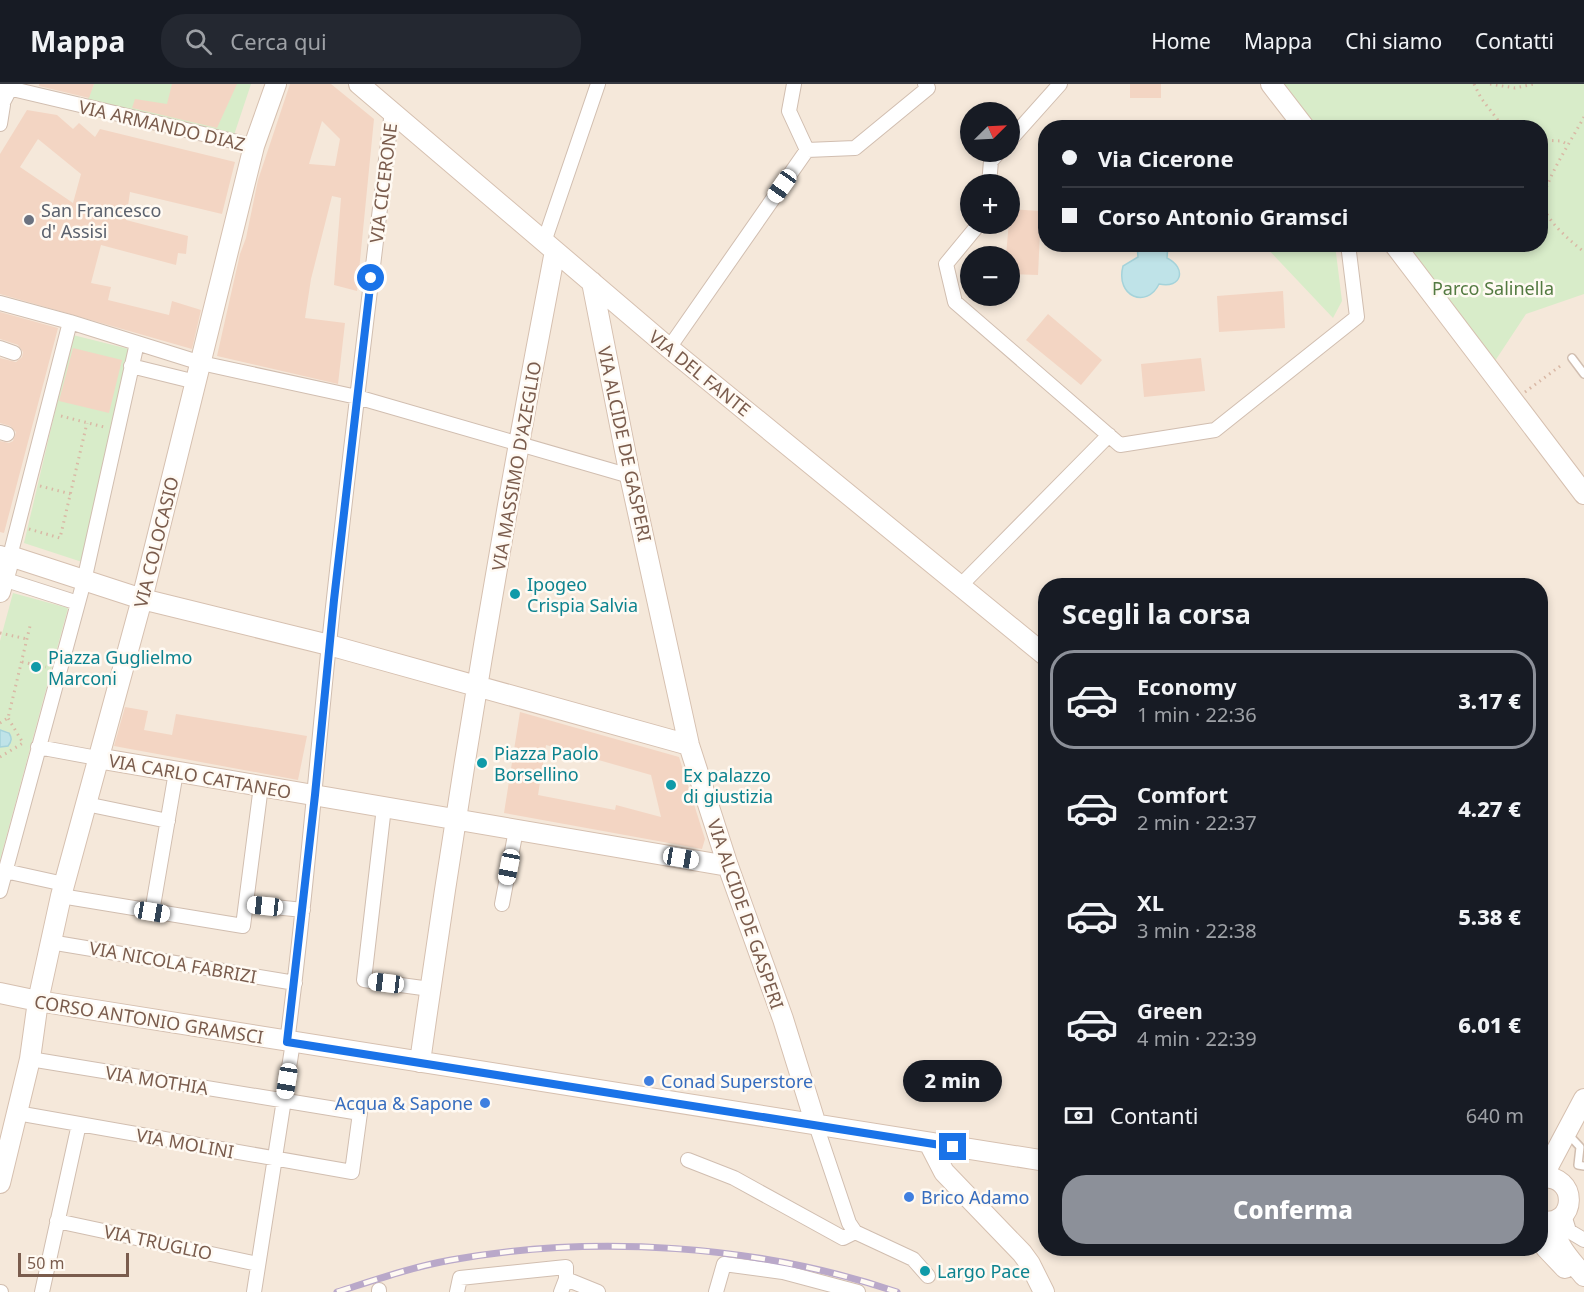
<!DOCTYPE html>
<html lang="it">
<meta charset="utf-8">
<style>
body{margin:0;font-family:"Noto Sans",sans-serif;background:#242831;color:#f1f3f6;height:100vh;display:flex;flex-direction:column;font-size:22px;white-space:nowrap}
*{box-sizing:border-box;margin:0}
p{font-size:20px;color:#9ea1a6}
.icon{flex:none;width:33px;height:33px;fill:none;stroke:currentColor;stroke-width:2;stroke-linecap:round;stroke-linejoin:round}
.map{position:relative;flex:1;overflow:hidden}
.side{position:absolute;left:1038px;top:494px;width:510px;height:678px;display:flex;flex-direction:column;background:#171b24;border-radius:24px;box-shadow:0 3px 9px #0003}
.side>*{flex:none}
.banner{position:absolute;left:1038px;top:36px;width:510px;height:132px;border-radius:24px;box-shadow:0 3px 9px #0003;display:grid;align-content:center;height:132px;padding:0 24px;background:#171b24}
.needle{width:39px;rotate:66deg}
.controls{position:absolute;left:960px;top:18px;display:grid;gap:12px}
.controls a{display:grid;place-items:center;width:60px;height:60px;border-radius:50%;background:#171b24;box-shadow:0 3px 9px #0003;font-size:30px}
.scale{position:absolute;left:18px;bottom:15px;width:111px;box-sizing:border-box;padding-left:6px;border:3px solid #7a5c4d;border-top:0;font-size:16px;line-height:21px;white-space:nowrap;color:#7a5c4d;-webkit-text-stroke:4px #fffaf3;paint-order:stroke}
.end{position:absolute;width:27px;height:27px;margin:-14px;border:8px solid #1a73e8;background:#fff;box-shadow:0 0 0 3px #fff}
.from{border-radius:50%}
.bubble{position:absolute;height:42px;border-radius:21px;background:#171b24;box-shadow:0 3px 9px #0003;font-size:20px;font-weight:800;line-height:42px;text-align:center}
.car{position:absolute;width:18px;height:36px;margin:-18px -9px;border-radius:8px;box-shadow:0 0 4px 2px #0007;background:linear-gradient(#fff 24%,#345 0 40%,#fff 0 76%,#345 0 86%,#fff 0)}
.banner b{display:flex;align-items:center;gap:21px;height:57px;font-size:22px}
.banner b+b{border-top:2px solid #363941}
.banner i{width:15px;height:15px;background:#f1f3f6}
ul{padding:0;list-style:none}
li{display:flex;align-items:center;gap:18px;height:99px;margin:0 12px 9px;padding:0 12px;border:3px solid transparent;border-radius:24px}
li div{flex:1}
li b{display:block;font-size:22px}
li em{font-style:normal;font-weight:800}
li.selected{border-color:#8c9099}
li>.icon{width:54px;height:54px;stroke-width:1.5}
h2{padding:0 24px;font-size:27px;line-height:72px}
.pay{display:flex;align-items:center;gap:15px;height:66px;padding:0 24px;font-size:22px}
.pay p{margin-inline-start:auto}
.button{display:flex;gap:12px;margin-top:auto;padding:12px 24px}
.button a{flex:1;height:69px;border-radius:24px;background:#8c9099;color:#fff;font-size:24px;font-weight:800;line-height:69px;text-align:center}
header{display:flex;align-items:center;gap:36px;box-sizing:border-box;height:84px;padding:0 30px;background:#171b24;border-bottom:2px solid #363941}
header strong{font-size:28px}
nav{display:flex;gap:33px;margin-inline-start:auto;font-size:21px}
.search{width:420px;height:54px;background:#242831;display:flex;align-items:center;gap:15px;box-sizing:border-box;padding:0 21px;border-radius:24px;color:#9ea1a6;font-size:22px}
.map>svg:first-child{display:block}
.residential{fill:#f5e8da;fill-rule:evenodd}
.green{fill:#d8ecc9}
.water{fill:#bfe3e8;stroke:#a5d3da;stroke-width:1.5}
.building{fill:#f3d5c3;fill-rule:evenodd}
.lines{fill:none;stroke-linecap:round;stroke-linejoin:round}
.lane-casing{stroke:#d1beb0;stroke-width:10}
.street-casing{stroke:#d1beb0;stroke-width:16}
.secondary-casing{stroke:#d6c0b0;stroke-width:22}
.path{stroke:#d9b8a5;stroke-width:3;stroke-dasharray:1.5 4.5;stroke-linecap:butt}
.lane{stroke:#fff;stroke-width:7}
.street{stroke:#fff;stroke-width:14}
.secondary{stroke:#fff;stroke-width:20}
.rail-casing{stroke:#b9a8c9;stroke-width:7}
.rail{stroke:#fffaf3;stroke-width:4.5;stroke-dasharray:14;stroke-linecap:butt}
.route{stroke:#1a73e8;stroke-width:8}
.worship-dot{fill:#6b7280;stroke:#fffaf3;stroke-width:2}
.culture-dot{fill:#0f9aa8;stroke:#fffaf3;stroke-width:2}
.shop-dot{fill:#3f7fe0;stroke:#fffaf3;stroke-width:2}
.labels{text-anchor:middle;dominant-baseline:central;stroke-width:5;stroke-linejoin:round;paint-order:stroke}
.street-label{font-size:18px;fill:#7a5c4d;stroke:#fffaf3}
.worship-label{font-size:18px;fill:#5b616d;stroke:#fffaf3;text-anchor:start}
.park-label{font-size:18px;fill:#537a41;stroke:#fffaf3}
.culture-label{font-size:18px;fill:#0d838f;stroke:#fffaf3;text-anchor:start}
.shop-label{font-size:18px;fill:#366cbe;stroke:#fffaf3;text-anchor:start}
</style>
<header>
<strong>Mappa</strong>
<div class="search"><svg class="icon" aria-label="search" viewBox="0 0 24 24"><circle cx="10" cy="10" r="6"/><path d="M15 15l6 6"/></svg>Cerca qui</div>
<nav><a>Home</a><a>Mappa</a><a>Chi siamo</a><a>Contatti</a></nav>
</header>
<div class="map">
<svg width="1584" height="1208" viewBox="0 0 1584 1208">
<rect width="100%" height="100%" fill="#fdf6ec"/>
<path class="residential" d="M0,0H1584V1208H0ZM970,28H1010V68H970ZM1046,44H1540V160H1046ZM970,100H1010V140H970ZM970,172H1010V212H970ZM1046,501H1540V1164H1046Z"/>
<path class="green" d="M94,0H251L234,51L87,17Z
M1283,0H1584V210L1526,230L1495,277L1406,161L1540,160V44L1316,43Z
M1264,161H1335L1342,217L1333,234Z
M73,251L129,265L82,478L24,459Z
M13,509L68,524L0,776V663H3L11,658L9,648L0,646V557Z"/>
<path class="water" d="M1137,161H1168L1167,174C1187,184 1182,205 1159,200C1147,225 1115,213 1123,182L1138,173Z
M0,646L9,649C12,654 12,657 8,662L0,663Z"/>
<path class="building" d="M39,0H94L89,14L39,2Z
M172,0H237L217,44L132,24L135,15L167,20Z
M290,0H331L374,35L357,207L334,201L341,114L332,112L311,195L305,234L345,239L338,300L217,272L240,170L246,154L258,96ZM322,37L340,55L335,82L309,80Z
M1130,0H1161V14H1130Z
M27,26L57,31L73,45L79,39L95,53L100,45L235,78L222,130L130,108L126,136L188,152L186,170L178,169L176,181L101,161L91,199L111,203L108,216L169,231L172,217L201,226L192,265L0,210V70ZM38,55L81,90L73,119L20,83Z
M1010,125L1041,127L1038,191L1010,190V172H1006Z
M1283,207L1285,244L1219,248L1217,212Z
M0,228L58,244L4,449L0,448V357L9,359L13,357L16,348L10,342L0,339V274L16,278L22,273L23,268L18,261L0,255Z
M1048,230L1102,276L1081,301L1026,256Z
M73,264L122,276L109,329L59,317Z
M1201,274L1205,307L1144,313L1141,280Z
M125,623L148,627L144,646L172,651L176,630L307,652L298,696L114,662Z
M520,628L679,673L705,755L702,765L504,729ZM546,661L651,691L661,733L616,721L615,726L538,711Z"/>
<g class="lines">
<defs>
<path id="lane" d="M1572,274L1584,290
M1568,1050L1580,1063L1578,1081L1584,1082"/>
<path id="street" d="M0,2L254,62
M0,24L10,5
M0,40L3,21
M1010,56L1060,0
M807,66L855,64L928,4L925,0
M989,100L991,77L999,68
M979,140L946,180L955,218L1120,361L1215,346L1357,233L1348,160
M544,158L598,0
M0,219L70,238L201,279L357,313L630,392
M0,264L14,269
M669,264L807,66L789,27L794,0
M131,282L196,298
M0,348L7,350
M0,469L10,472L70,238
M3,495L78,519
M960,502L1109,351
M38,663L97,674
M86,720L168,737
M384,723L364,896L430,905
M5,787L64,800
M0,807L84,497L137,259
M61,812L243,842L261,702
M246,820L303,826
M502,820L516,746
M152,828L176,688
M50,858L295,899
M287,958C305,825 315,693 329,560C348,382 370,205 392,27
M17,1029L352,1088L360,1029L30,975
M816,1041L849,1139L855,1148L913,1175L928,1192
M688,1076L734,1094L843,1154L855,1148
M1564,1131L1569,1147L1584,1156
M57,1137L258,1180
M566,1195L598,1208
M0,1208H1
M42,1208L79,1040
M254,1208L293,958
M379,1208V1206
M457,1208L460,1194L566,1183V1195L561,1208
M716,1208L724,1180L783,1188L858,1208"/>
<path id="secondary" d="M359,0L669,264L1046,572
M1271,0L1305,44
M1394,160L1584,410
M592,198L630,392L689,661L728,782L783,935L816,1041
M0,508L10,472L142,515L329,561L689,661
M97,674L728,782
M0,909L38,917L1046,1077
M420,978C458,706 503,436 555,167
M929,1059L944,1088L1022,1169L1030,1180L1044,1208
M1540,1094C1579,1088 1578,1145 1540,1137
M1542,1094L1584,1015
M0,1099L30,975L38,917L61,812L142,515L254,62L276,0
M1557,1136C1550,1157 1572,1177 1584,1192
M1540,1153L1546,1164L1565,1184"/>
</defs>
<use href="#lane" class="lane-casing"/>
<use href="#street" class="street-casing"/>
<use href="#secondary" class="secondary-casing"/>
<path class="path" d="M1474,0L1481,14L1504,44
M1490,0L1515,4L1534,0
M1584,33C1574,52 1543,99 1543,118C1544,136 1571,157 1584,168
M1540,56L1561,57L1569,61
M1525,308L1563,280
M61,332L104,343
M40,402L71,410
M29,445L60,454L87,339
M0,549L27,555
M22,578L46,583
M0,639L8,634L30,542
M0,673L23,659L8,634"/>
<use href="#lane" class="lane"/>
<use href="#street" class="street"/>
<use href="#secondary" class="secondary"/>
<defs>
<path id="rail" d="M337,1208C375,1196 412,1183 451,1176C594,1150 759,1161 897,1208"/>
</defs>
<use href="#rail" class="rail-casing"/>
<use href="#rail" class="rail"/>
</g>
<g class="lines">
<path class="route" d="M371,194L334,516L315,711L287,958L953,1063"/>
</g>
<circle class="worship-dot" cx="29" cy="136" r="6"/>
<g class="culture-dot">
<circle cx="515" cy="510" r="6"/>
<circle cx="36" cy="583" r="6"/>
<circle cx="482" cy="679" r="6"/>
<circle cx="671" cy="701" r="6"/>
<circle cx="925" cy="1187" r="6"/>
</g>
<g class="shop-dot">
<circle cx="649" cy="997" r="6"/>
<circle cx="485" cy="1019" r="6"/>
<circle cx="909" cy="1113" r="6"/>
</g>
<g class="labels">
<g class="street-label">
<text transform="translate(162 41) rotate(13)">VIA ARMANDO DIAZ</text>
<text transform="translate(383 99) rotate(-83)">VIA CICERONE</text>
<text transform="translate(700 289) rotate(39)">VIA DEL FANTE</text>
<text transform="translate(625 360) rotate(78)">VIA ALCIDE DE GASPERI</text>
<text transform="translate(516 382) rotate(-80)">VIA MASSIMO D'AZEGLIO</text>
<text transform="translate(156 458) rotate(-76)">VIA COLOCASIO</text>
<text transform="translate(200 692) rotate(10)">VIA CARLO CATTANEO</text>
<text transform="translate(746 830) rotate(71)">VIA ALCIDE DE GASPERI</text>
<text transform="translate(173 878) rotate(10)">VIA NICOLA FABRIZI</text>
<text transform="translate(149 935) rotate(9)">CORSO ANTONIO GRAMSCI</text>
<text transform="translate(157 996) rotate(9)">VIA MOTHIA</text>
<text transform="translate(185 1059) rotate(10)">VIA MOLINI</text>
<text transform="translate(158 1158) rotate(12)">VIA TRUGLIO</text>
</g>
<g class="worship-label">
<text x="41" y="126">San Francesco<tspan x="41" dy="21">d' Assisi</tspan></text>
</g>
<g class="park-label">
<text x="1493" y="204">Parco Salinella</text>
</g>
<g class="culture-label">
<text x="527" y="500">Ipogeo<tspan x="527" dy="21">Crispia Salvia</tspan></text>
<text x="48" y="573">Piazza Guglielmo<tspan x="48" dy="21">Marconi</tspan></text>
<text x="494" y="669">Piazza Paolo<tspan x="494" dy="21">Borsellino</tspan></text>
<text x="683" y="691">Ex palazzo<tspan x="683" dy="21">di giustizia</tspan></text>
<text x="937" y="1187">Largo Pace</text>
</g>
<g class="shop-label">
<text x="661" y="997">Conad Superstore</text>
<text x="473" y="1019" text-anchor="end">Acqua &amp; Sapone</text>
<text x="921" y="1113">Brico Adamo</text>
</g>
</g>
</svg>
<div class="controls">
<a><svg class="needle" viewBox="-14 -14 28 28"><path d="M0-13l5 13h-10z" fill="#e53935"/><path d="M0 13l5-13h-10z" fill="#9ea1a6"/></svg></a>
<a>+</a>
<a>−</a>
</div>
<div class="scale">50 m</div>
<i class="end from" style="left:371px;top:194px"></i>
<i class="end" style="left:953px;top:1063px"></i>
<div class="bubble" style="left:903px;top:976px;width:99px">2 min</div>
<i class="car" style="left:782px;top:102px;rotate:215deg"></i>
<i class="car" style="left:681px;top:774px;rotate:100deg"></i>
<i class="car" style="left:509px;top:783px;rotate:191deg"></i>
<i class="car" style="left:265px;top:822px;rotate:276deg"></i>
<i class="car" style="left:152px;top:828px;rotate:99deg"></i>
<i class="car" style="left:386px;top:899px;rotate:277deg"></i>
<i class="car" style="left:287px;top:997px;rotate:189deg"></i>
<div class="banner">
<b><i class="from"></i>Via Cicerone</b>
<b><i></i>Corso Antonio Gramsci</b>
</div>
<section class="side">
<h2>Scegli la corsa</h2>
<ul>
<li class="selected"><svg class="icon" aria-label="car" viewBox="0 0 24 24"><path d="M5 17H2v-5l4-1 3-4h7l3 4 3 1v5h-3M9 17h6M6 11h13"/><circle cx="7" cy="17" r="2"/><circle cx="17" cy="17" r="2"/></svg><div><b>Economy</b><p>1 min · 22:36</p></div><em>3.17 €</em></li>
<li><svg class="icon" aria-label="car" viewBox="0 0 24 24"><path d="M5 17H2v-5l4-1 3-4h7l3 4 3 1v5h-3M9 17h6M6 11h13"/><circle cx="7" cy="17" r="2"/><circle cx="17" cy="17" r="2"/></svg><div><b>Comfort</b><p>2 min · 22:37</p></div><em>4.27 €</em></li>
<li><svg class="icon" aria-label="car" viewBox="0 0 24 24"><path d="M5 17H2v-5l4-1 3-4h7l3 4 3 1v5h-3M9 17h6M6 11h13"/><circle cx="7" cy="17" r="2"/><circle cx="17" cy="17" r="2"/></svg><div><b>XL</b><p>3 min · 22:38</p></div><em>5.38 €</em></li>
<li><svg class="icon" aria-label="car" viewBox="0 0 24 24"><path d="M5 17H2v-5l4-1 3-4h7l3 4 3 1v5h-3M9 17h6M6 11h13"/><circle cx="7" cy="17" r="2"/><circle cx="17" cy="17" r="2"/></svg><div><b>Green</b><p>4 min · 22:39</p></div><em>6.01 €</em></li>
</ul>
<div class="pay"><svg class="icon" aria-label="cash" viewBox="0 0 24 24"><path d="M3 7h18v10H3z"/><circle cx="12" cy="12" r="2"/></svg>Contanti<p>640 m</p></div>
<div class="button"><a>Conferma</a></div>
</section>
</div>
